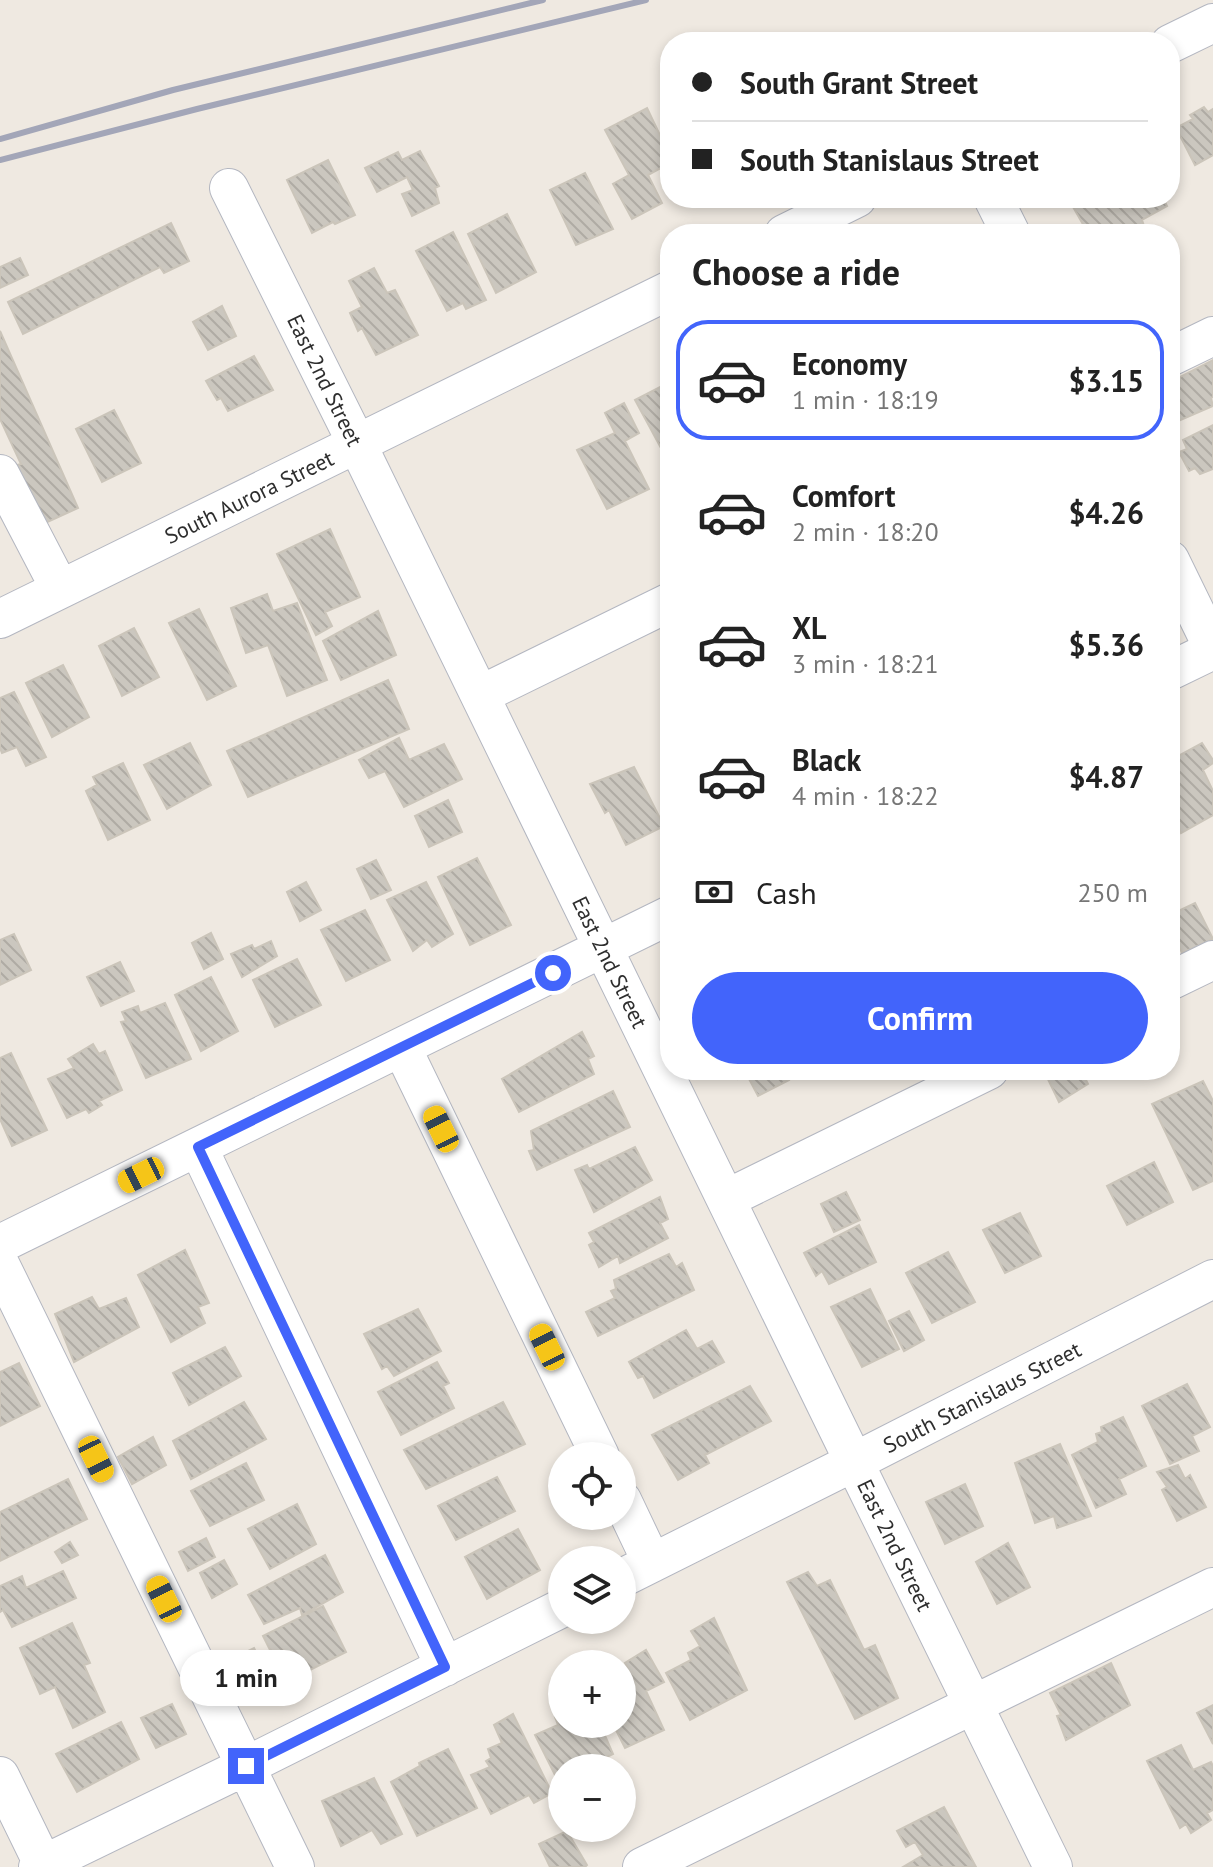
<!DOCTYPE html>
<meta charset="utf-8">
<style>
body{margin:0;font-family:"PT Sans",sans-serif;background:#f6f6f6;color:#222;height:100vh;display:flex;flex-direction:column;font-size:30px;white-space:nowrap}
*{box-sizing:border-box;margin:0}
p{font-size:26px;color:#767676}
.icon{flex:none;width:44px;height:44px;fill:none;stroke:currentColor;stroke-width:2;stroke-linecap:round;stroke-linejoin:round}
.map{position:relative;flex:1;overflow:hidden}
.side{position:absolute;left:660px;top:224px;width:520px;height:856px;display:flex;flex-direction:column;background:#fff;border-radius:32px;box-shadow:0 4px 12px #0003}
.side>*{flex:none}
.top-card{position:absolute;left:660px;top:32px;width:520px;height:176px;border-radius:32px;box-shadow:0 4px 12px #0003;display:grid;align-content:center;height:176px;padding:0 32px;background:#fff}
.tools{position:absolute;left:548px;top:1442px;display:grid;gap:16px}
.tools a{display:grid;place-items:center;width:88px;height:88px;border-radius:50%;background:#fff;box-shadow:0 4px 12px #0003;font-size:40px}
.end{position:absolute;width:36px;height:36px;margin:-18px;border:10px solid #4264fb;background:#fff;box-shadow:0 0 0 4px #fff}
.from{border-radius:50%}
.bubble{position:absolute;height:56px;border-radius:28px;background:#fff;box-shadow:0 4px 12px #0003;font-size:26px;font-weight:600;line-height:56px;text-align:center}
.car{position:absolute;width:24px;height:48px;margin:-24px -12px;border-radius:10px;box-shadow:0 0 6px 2px #0007;background:linear-gradient(#f5c518 24%,#345 0 40%,#f5c518 0 76%,#345 0 86%,#f5c518 0)}
.top-card b{display:flex;align-items:center;gap:28px;height:76px;font-size:30px}
.top-card b+b{border-top:2px solid #e0e0e0}
.top-card i{width:20px;height:20px;background:#222}
ul{padding:0;list-style:none}
li{display:flex;align-items:center;gap:24px;height:120px;margin:0 16px 12px;padding:0 16px;border:4px solid transparent;border-radius:32px}
li div{flex:1}
li b{display:block;font-size:30px}
li em{font-style:normal;font-weight:600}
li.current{border-color:#4264fb}
li>.icon{width:72px;height:72px;stroke-width:1.5}
h2{padding:0 32px;font-size:36px;line-height:96px}
.pay{display:flex;align-items:center;gap:20px;height:88px;padding:0 32px;font-size:30px}
.pay p{margin-inline-start:auto}
.cta{display:flex;gap:16px;margin-top:auto;padding:16px 32px}
.cta a{flex:1;height:92px;border-radius:48px;background:#4264fb;color:#fff;font-size:32px;font-weight:600;line-height:92px;text-align:center}
.map>svg:first-child{display:block}
.building{fill:url(#building-back-hatch);stroke:#cbc5ba;stroke-width:2}
.lines{fill:none;stroke-linecap:round;stroke-linejoin:round}
.minor-casing{stroke:#b4b7c1;stroke-width:40}
.minor{stroke:#fff;stroke-width:38}
.rail{stroke:#a3a6b8;stroke-width:6}
.route{stroke:#4264fb;stroke-width:10}
.labels{text-anchor:middle;dominant-baseline:central;stroke-width:6;stroke-linejoin:round;paint-order:stroke}
.street-label{font-size:22px;fill:#2e2e2e;stroke:#fff}
</style>
<div class="map">
<svg width="1213" height="1867" viewBox="0 0 1213 1867">
<defs>
<pattern id="building-back-hatch" width="6" height="6" patternUnits="userSpaceOnUse" patternTransform="scale(2)"><rect width="6" height="6" fill="#cbc7bf"/><path d="M-1 5l2 2M0 0l6 6M5-1l2 2" fill="none" stroke="#afaba4"/></pattern>
</defs>
<rect width="100%" height="100%" fill="#efe9e1"/>
<path class="building" d="M1204,107L1208,112L1213,109V155L1195,165L1176,128L1193,119L1190,115Z
M647,108L670,156V163L648,175L662,203L632,219L613,184L629,175L605,130Z
M420,151L439,186L435,188L439,203L412,216L402,194L413,190L407,177L377,192L365,168L398,152L402,160Z
M328,160L355,215L335,224L333,222L312,233L287,180Z
M585,173L613,229L576,245L550,190Z
M1084,198H1163L1167,206L1142,220L1144,226L1123,234L1121,230L1110,234H1093L1090,227L1085,228L1072,205Z
M507,214L536,272L496,293L468,234Z
M171,223L189,261L164,273L160,267L23,334L8,302Z
M453,232L486,300L466,309L463,303L447,311L416,251Z
M20,258L28,275L0,288V267Z
M374,268L387,293L395,290L418,335L376,355L362,328L358,331L350,313L362,307L349,281Z
M222,306L236,336L208,350L193,322Z
M0,331L78,508L41,525L14,466L21,464L0,419Z
M254,356L273,390L228,411L221,398L217,400L206,381Z
M1213,360V397L1211,398L1213,406L1176,422L1170,411V382Z
M670,382V446L662,450L635,400Z
M624,403L639,433L625,441L649,489L607,509L577,450L615,433L605,413Z
M114,410L141,463L102,482L76,429Z
M1213,425V469L1200,474L1195,468L1189,471L1179,452L1187,449L1183,440Z
M330,529L360,597L325,612L332,626L316,635L277,554Z
M267,594L273,611L297,603L327,680L287,696L268,645L246,653L231,608Z
M199,609L236,686L207,700L169,623Z
M378,611L396,655L341,680L323,641Z
M134,628L159,677L122,696L99,646Z
M63,665L89,717L52,737L26,683Z
M388,680L409,729L248,797L227,751Z
M14,692L46,757L26,766L17,747L2,753L0,748V698Z
M399,738L409,760L444,744L462,779L404,807L385,771L369,778L359,760Z
M190,743L211,785L167,809L144,765Z
M1202,743L1213,760V763L1203,770L1213,791V815L1181,833L1170,811V770L1175,768L1171,760Z
M123,763L150,820L108,840L86,791L97,785L93,777Z
M634,767L664,826L626,845L609,810L605,813L590,784Z
M448,800L462,832L429,847L415,816Z
M477,858L511,925L470,945L438,877Z
M376,860L391,890L371,899L357,869Z
M306,882L321,910L300,921L287,892Z
M426,882L453,934L432,947L427,940L413,951L387,900Z
M1195,903L1213,939L1182,953L1170,926V915Z
M365,910L390,960L346,981L321,930Z
M211,933L223,959L204,969L192,943Z
M14,934L31,970L0,985V940Z
M271,941L277,956L242,977L231,954L252,945L254,949Z
M297,959L321,1005L275,1027L253,980Z
M120,962L134,991L101,1006L87,977Z
M211,977L238,1031L201,1051L175,995Z
M165,1003L191,1059L146,1078L121,1022L126,1021L122,1012L138,1006L140,1013Z
M582,1032L594,1056L588,1059L594,1074L519,1112L502,1079Z
M93,1044L99,1054L105,1051L122,1090L99,1101L102,1105L89,1113L86,1109L67,1118L48,1079L74,1068L68,1059Z
M11,1053L47,1130L12,1146L0,1119V1058Z
M734,1070H784L789,1080L758,1096L747,1075L738,1079Z
M1045,1070H1081L1088,1084L1059,1102L1044,1071Z
M1203,1081L1213,1101V1181L1193,1190L1152,1104Z
M613,1091L630,1127L537,1170L529,1151L534,1150L531,1131Z
M635,1147L652,1180L594,1212L575,1170L587,1165L589,1169Z
M1154,1162L1173,1202L1127,1225L1107,1186Z
M846,1192L860,1220L834,1232L821,1204Z
M660,1197L668,1219L660,1223L668,1238L620,1263L618,1256L599,1267L589,1245L594,1242L589,1233Z
M1020,1213L1041,1256L1005,1273L983,1230Z
M859,1225L876,1262L829,1284L822,1271L816,1276L804,1253Z
M185,1250L209,1303L198,1307L205,1323L171,1342L138,1275Z
M948,1252L975,1302L932,1323L906,1273Z
M669,1254L676,1267L682,1263L694,1290L598,1336L586,1312L615,1298L611,1291L616,1289L614,1280Z
M870,1289L899,1349L862,1367L831,1307Z
M92,1297L99,1309L126,1298L139,1327L74,1362L55,1314Z
M418,1309L441,1351L394,1376L387,1366L382,1369L364,1334Z
M909,1311L924,1340L904,1351L889,1321Z
M686,1330L697,1349L712,1341L724,1362L654,1398L643,1376L638,1378L629,1362Z
M225,1347L241,1376L189,1405L173,1373Z
M437,1362L449,1383L443,1386L454,1408L401,1435L378,1392Z
M19,1363L40,1406L0,1426V1372Z
M1187,1384L1210,1427L1192,1436L1199,1451L1170,1464L1142,1406Z
M750,1386L771,1421L705,1455L709,1463L678,1480L652,1435Z
M244,1402L266,1439L191,1479L173,1441Z
M503,1402L525,1444L426,1489L404,1450Z
M1123,1417L1146,1466L1119,1479L1126,1494L1096,1508L1072,1455L1098,1442L1096,1434L1102,1432L1101,1427Z
M153,1437L166,1465L132,1484L118,1457Z
M1060,1444L1091,1516L1057,1528L1054,1516L1035,1523L1015,1463Z
M246,1463L264,1500L210,1526L191,1491Z
M1178,1465L1185,1479L1190,1475L1206,1507L1177,1521L1162,1490L1167,1487L1157,1472Z
M497,1477L515,1511L456,1540L438,1506Z
M68,1479L87,1519L0,1561V1512Z
M965,1484L983,1526L945,1544L926,1502Z
M297,1504L316,1544L270,1569L248,1529Z
M518,1529L540,1570L487,1599L465,1557Z
M206,1538L215,1557L188,1571L179,1552Z
M70,1542L78,1555L62,1563L55,1552Z
M1008,1543L1030,1587L997,1604L976,1562Z
M325,1555L343,1592L302,1615L300,1608L264,1624L248,1595Z
M224,1560L237,1584L212,1598L200,1573Z
M63,1571L76,1598L12,1627L3,1610L0,1612V1586L22,1576L26,1588Z
M808,1572L817,1586L830,1580L864,1650L875,1645L898,1698L855,1719L787,1582Z
M323,1606L346,1652L286,1682L263,1636Z
M714,1618L747,1690L690,1720L666,1673L691,1660L688,1653L700,1646L691,1631Z
M72,1623L90,1663L84,1665L105,1712L73,1728L55,1687L40,1694L20,1648Z
M254,1648L273,1688L247,1701L228,1661Z
M646,1650L664,1682L646,1691L664,1730L625,1748L613,1724H622V1694L624,1693L622,1686L633,1680L625,1663Z
M1111,1663L1130,1705L1066,1740L1057,1716L1061,1715L1050,1693Z
M172,1704L186,1734L156,1748L141,1718Z
M1213,1705V1744L1197,1713Z
M513,1714L552,1793L534,1803L529,1795L491,1814L471,1775L490,1767L486,1761L491,1758L488,1749L502,1743L494,1725Z
M562,1714V1724H600L613,1754L584,1768H562V1779L558,1781L535,1735L558,1725L555,1717Z
M121,1722L139,1759L77,1792L56,1754Z
M1181,1745L1193,1770L1211,1762L1213,1766V1810L1207,1813L1211,1820L1191,1833L1186,1824L1180,1828L1147,1761Z
M448,1749L477,1808L417,1836L391,1782L420,1766L419,1763Z
M374,1778L402,1834L381,1844L372,1830L341,1846L322,1801Z
M944,1807L976,1867H903L923,1855L915,1842L906,1847L897,1831Z
M567,1831L587,1865L585,1867H550L539,1844Z"/>
<g class="lines">
<defs>
<path id="minor" d="M1170,44L1213,23
M229,188L357,444L854,1462L1053,1867
M993,198L1011,234
M784,234L857,198
M1170,357L1213,336
M0,474L60,589
M1170,560L1213,648
M0,619L670,290
M1170,671L1213,650
M480,695L670,602
M1170,981L1213,960
M402,1048L600,1456
M198,1147L445,1667
M726,1199L989,1070
M0,1244L670,915
M0,1264L295,1867
M622,1500L652,1563
M622,1578L854,1462L1213,1279
M0,1776L43,1864
M38,1867L246,1766L562,1608
M642,1867L1213,1587"/>
</defs>
<use href="#minor" class="minor-casing"/>
<use href="#minor" class="minor"/>
<path class="rail" d="M0,139L173,90L543,0
M0,160L197,109L646,0"/>
</g>
<g class="lines">
<path class="route" d="M246,1766L445,1667L198,1147L553,973"/>
</g>
<g class="labels">
<g class="street-label">
<text transform="translate(325 380) rotate(64)">East 2nd Street</text>
<text transform="translate(249 497) rotate(-26)">South Aurora Street</text>
<text transform="translate(610 962) rotate(64)">East 2nd Street</text>
<text transform="translate(982 1397) rotate(-27)">South Stanislaus Street</text>
<text transform="translate(895 1545) rotate(64)">East 2nd Street</text>
</g>
</g>
</svg>
<div class="tools">
<a><svg class="icon" aria-label="locate" viewBox="0 0 24 24"><circle cx="12" cy="12" r="6"/><path d="M12 2v4M12 18v4M2 12h4M18 12h4"/></svg></a>
<a><svg class="icon" aria-label="layers" viewBox="0 0 24 24"><path d="M12 4l9 5-9 5-9-5zM3 14l9 5 9-5"/></svg></a>
<a>+</a>
<a>−</a>
</div>
<i class="end from" style="left:553px;top:973px"></i>
<i class="end" style="left:246px;top:1766px"></i>
<div class="bubble" style="left:180px;top:1650px;width:132px">1 min</div>
<i class="car" style="left:441px;top:1129px;rotate:334deg"></i>
<i class="car" style="left:141px;top:1175px;rotate:244deg"></i>
<i class="car" style="left:547px;top:1347px;rotate:334deg"></i>
<i class="car" style="left:96px;top:1459px;rotate:154deg"></i>
<i class="car" style="left:164px;top:1599px;rotate:334deg"></i>
<div class="top-card">
<b><i class="from"></i>South Grant Street</b>
<b><i></i>South Stanislaus Street</b>
</div>
<section class="side">
<h2>Choose a ride</h2>
<ul>
<li class="current"><svg class="icon" aria-label="car" viewBox="0 0 24 24"><path d="M5 17H2v-5l4-1 3-4h7l3 4 3 1v5h-3M9 17h6M6 11h13"/><circle cx="7" cy="17" r="2"/><circle cx="17" cy="17" r="2"/></svg><div><b>Economy</b><p>1 min · 18:19</p></div><em>$3.15</em></li>
<li><svg class="icon" aria-label="car" viewBox="0 0 24 24"><path d="M5 17H2v-5l4-1 3-4h7l3 4 3 1v5h-3M9 17h6M6 11h13"/><circle cx="7" cy="17" r="2"/><circle cx="17" cy="17" r="2"/></svg><div><b>Comfort</b><p>2 min · 18:20</p></div><em>$4.26</em></li>
<li><svg class="icon" aria-label="car" viewBox="0 0 24 24"><path d="M5 17H2v-5l4-1 3-4h7l3 4 3 1v5h-3M9 17h6M6 11h13"/><circle cx="7" cy="17" r="2"/><circle cx="17" cy="17" r="2"/></svg><div><b>XL</b><p>3 min · 18:21</p></div><em>$5.36</em></li>
<li><svg class="icon" aria-label="car" viewBox="0 0 24 24"><path d="M5 17H2v-5l4-1 3-4h7l3 4 3 1v5h-3M9 17h6M6 11h13"/><circle cx="7" cy="17" r="2"/><circle cx="17" cy="17" r="2"/></svg><div><b>Black</b><p>4 min · 18:22</p></div><em>$4.87</em></li>
</ul>
<div class="pay"><svg class="icon" aria-label="cash" viewBox="0 0 24 24"><path d="M3 7h18v10H3z"/><circle cx="12" cy="12" r="2"/></svg>Cash<p>250 m</p></div>
<div class="cta"><a>Confirm</a></div>
</section>
</div>
